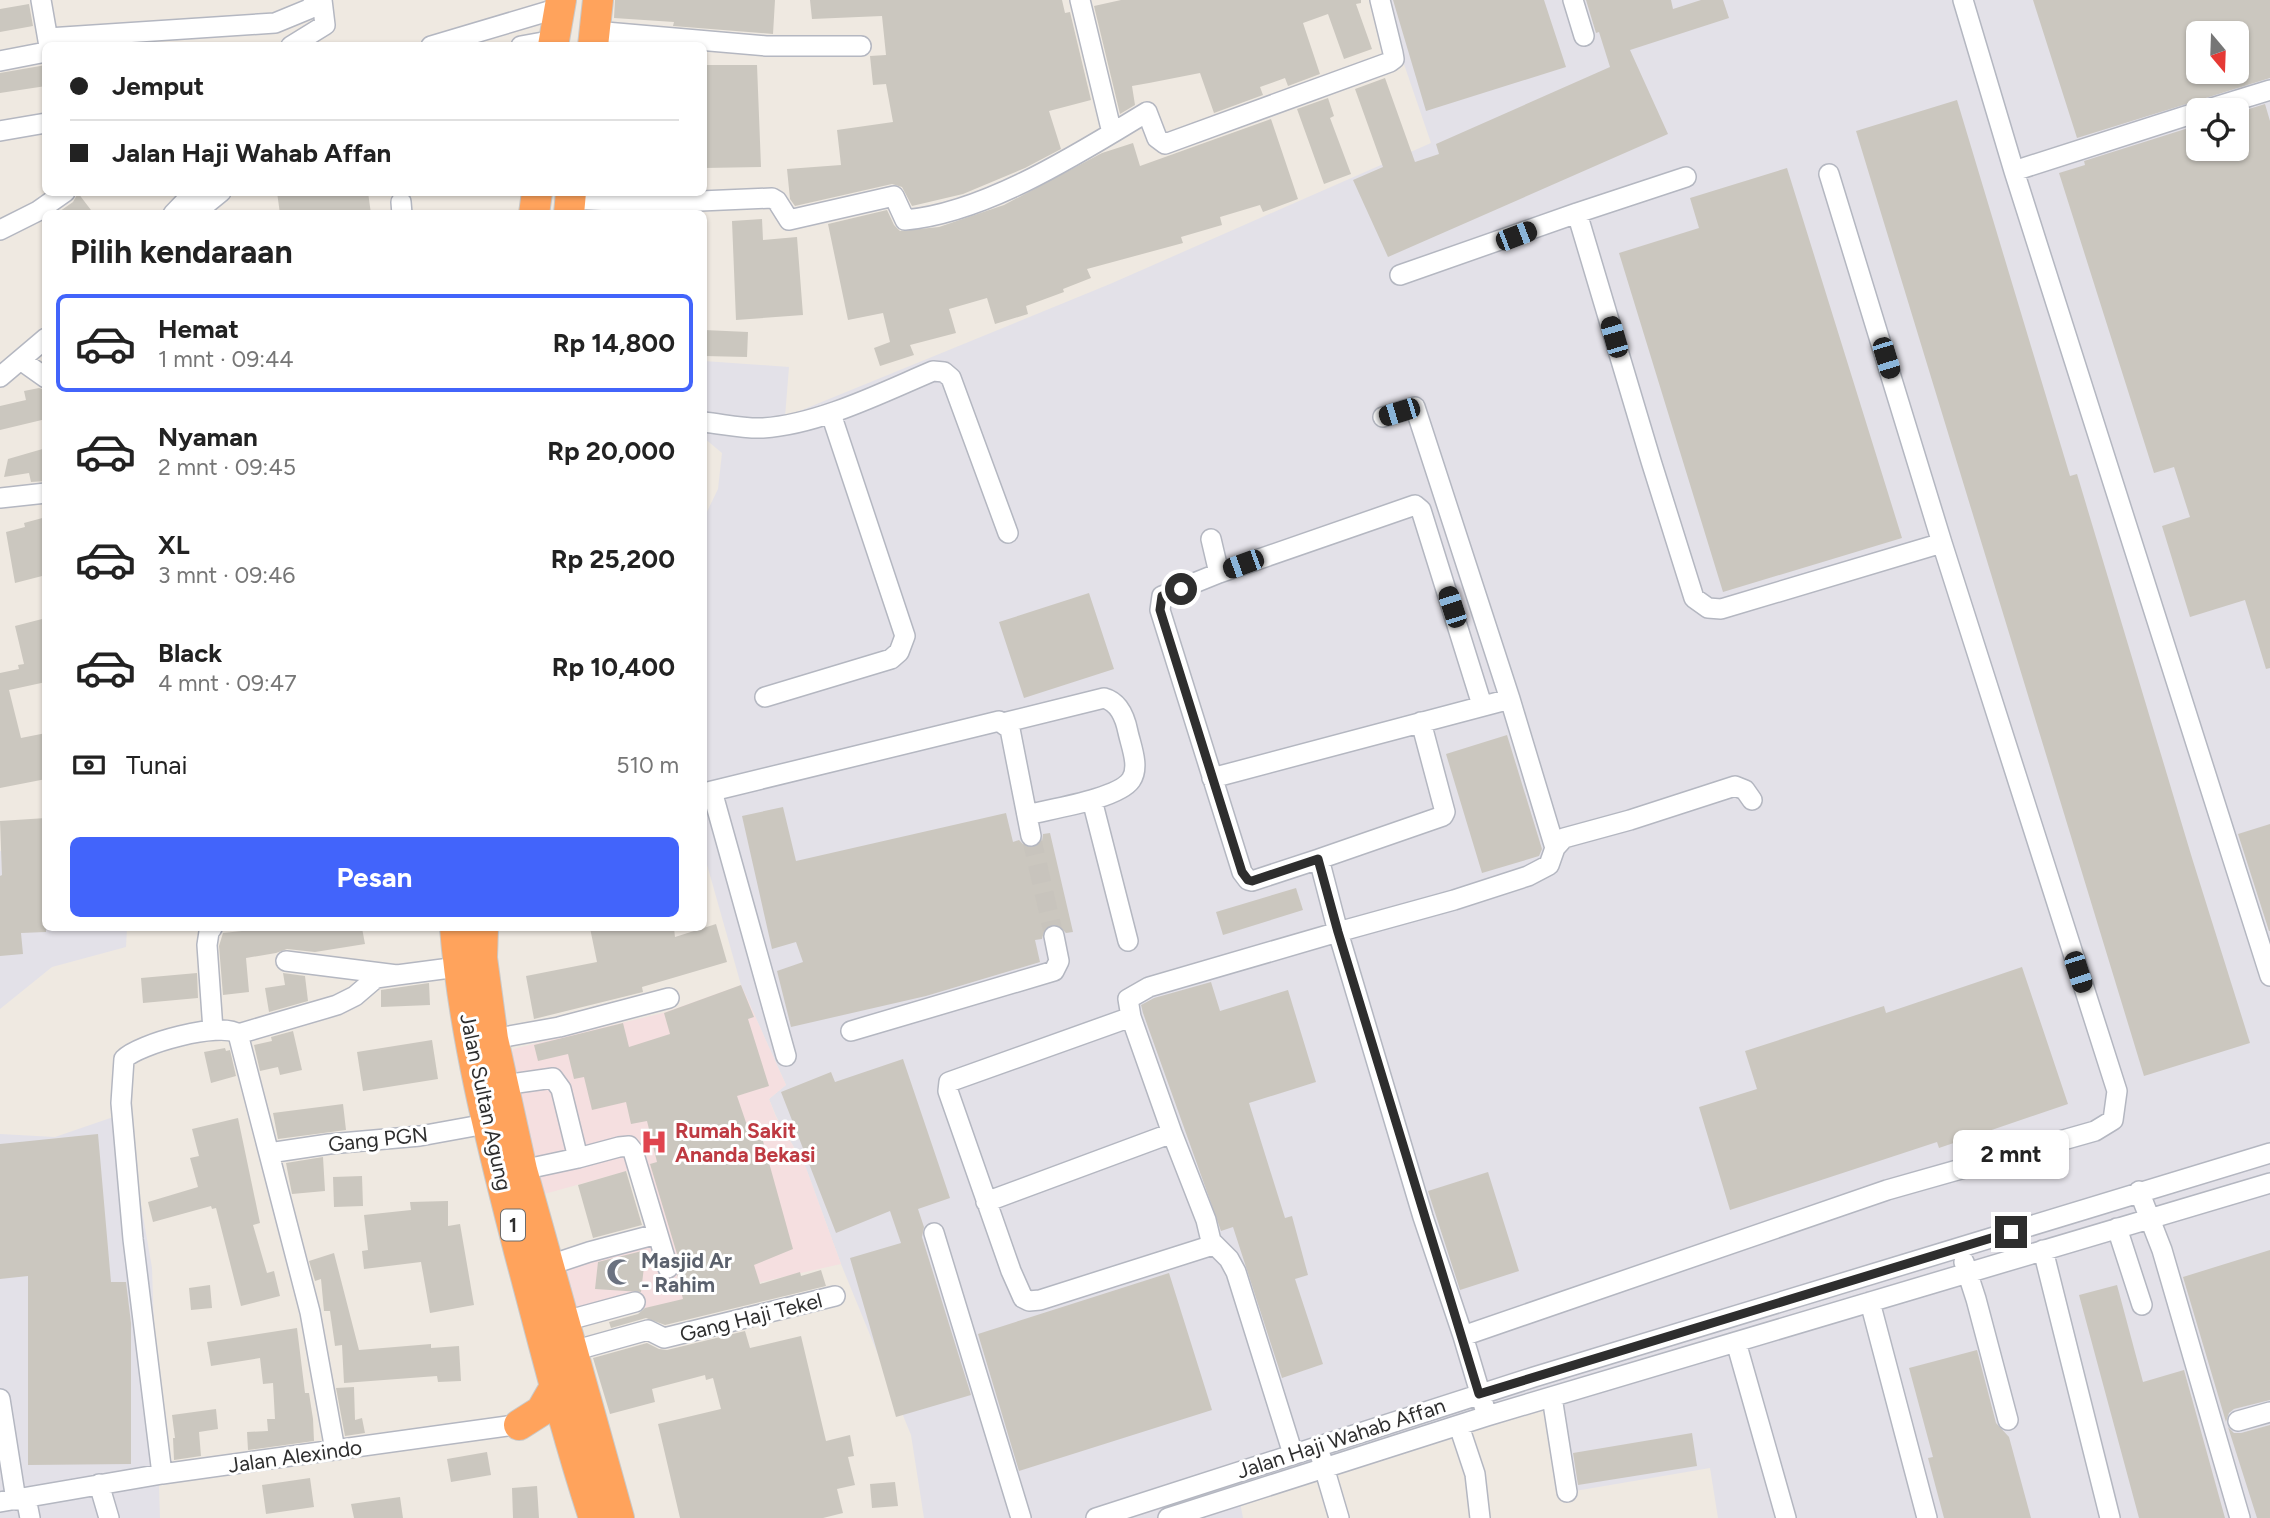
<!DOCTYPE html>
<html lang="id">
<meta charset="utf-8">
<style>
body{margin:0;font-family:Figtree,sans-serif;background:#f2f2f2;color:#222;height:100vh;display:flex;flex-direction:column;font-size:26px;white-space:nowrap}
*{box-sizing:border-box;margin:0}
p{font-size:23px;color:#767676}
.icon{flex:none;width:38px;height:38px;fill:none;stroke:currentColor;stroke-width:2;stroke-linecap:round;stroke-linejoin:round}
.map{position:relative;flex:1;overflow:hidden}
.drawer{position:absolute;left:42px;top:210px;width:665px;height:721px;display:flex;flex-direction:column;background:#fff;border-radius:10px;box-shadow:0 2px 5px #0004}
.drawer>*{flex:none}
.top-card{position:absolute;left:42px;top:42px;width:665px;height:154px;border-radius:10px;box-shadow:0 2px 5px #0004;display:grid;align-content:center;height:154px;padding:0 28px;background:#fff}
.needle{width:46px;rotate:161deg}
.controls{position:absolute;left:2186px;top:21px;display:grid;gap:14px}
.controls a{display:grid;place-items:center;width:63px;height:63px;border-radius:10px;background:#fff;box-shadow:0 2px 5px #0004;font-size:35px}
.end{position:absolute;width:32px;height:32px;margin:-16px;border:9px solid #2e2e2e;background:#fff;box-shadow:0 0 0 4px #fff}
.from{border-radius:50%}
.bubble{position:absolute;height:49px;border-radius:10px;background:#fff;box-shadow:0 2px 5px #0004;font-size:23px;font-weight:700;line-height:49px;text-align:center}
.car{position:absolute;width:21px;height:42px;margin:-21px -10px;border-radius:9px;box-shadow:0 0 5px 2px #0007;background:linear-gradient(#222 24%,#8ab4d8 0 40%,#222 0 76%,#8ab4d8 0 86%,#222 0)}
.top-card b{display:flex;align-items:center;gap:24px;height:66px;font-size:26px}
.top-card b+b{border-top:2px solid #e0e0e0}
.top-card i{width:18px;height:18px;background:#222}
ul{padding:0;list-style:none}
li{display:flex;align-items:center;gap:21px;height:98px;margin:0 14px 10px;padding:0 14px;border:4px solid transparent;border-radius:10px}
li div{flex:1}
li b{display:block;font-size:26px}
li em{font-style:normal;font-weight:700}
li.active{border-color:#4264fb}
li>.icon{width:63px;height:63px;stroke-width:1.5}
h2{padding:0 28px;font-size:32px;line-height:84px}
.pay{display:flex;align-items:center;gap:18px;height:77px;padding:0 28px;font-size:26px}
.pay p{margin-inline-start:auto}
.action{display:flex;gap:14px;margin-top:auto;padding:14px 28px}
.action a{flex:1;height:80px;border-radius:10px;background:#4264fb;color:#fff;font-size:28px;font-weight:700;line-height:80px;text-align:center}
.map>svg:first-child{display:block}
.industrial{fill:#e3e1e8;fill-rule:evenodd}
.medical{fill:#f5dfe0}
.building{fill:#cbc7bf;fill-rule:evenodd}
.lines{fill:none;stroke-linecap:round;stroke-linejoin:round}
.minor-tunnel{stroke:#c8c4bd;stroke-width:19;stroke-dasharray:19 10;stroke-linecap:butt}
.minor-casing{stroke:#b4b7c1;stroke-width:22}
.highway-casing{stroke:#c9c9c9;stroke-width:32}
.minor{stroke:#fff;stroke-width:19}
.highway{stroke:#ffa35c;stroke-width:30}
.route{stroke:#2e2e2e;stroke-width:9}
.labels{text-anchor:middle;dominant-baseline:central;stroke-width:6;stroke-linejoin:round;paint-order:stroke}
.shield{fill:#fff;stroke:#6d6d6d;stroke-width:2}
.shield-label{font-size:19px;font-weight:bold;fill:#2e2e2e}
.street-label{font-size:21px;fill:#2e2e2e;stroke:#fff}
.health-label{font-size:21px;font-weight:bold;fill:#be3a42;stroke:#fff;text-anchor:start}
.worship-label{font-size:21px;font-weight:bold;fill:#5b616d;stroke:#fff;text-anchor:start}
</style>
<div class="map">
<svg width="2270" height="1518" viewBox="0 0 2270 1518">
<rect width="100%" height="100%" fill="#efe9e1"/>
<path class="industrial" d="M1382,0H2270V1518H1718L1710,1468L1575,1491L1562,1399L1239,1497L1243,1518H924L911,1435L841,1264L806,1168L776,1116L769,1099L786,1085L741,985L704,854V518L718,489L722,453L704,438V361L789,367L785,417L1110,284L1431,143ZM2198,33H2236V72H2198ZM2198,110H2236V149H2198Z
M45,848L46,928H127L126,947L52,967L0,1009V851Z
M125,1113L152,1268L160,1518H0V1134L55,1137Z"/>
<path class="medical" d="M741,985L786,1085L769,1099L776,1117L806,1168L841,1264L655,1306L583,1325L550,1265L657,1234L638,1168L530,1198L503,1085L513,1049L663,1013Z"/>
<path class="building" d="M615,0H775L773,34L673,26L674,22L614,18Z
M810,0H1062L1065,13L1070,12L1091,100L1049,111L1061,149L1025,168L963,194L912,206L902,187L892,184L795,206L790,199L787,169L841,165L837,130L893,122L886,84L873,85L870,56L886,55L882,16L812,19Z
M1121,0H1361V3L1356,4L1372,49L1344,59L1328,14L1303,23L1320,74L1288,86L1285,78L1260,87L1263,95L1214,113L1200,73L1149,83L1132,86L1135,105L1120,114L1094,6Z
M1393,0H1544L1566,67L1426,111Z
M1586,0H1671L1673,9L1701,0H1723L1729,18L1630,50L1668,134L1388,257L1353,180L1383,167L1355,89L1385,78L1415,162L1439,154L1436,144L1610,67L1599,32L1596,33Z
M2033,0H2270V78L2077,138ZM2198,33H2236V72H2198Z
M29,4L33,26L0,32V9Z
M46,65V86L0,93V73Z
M704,65H757L761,167L704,168Z
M1328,98L1334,116L1330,118L1351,174L1324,184L1297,109Z
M1957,100L2070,476L2077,474L2192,858L2250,1043L2144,1076L1856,131Z
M2265,104L2270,121V668L2266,669L2245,600L2190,617L2162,526L2190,517L2174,467L2154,473L2059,173L2085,165L2084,161L2198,125V149H2236V113Z
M1271,119L1298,199L1263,212L1260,205L1220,217L1222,225L1181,237L1183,243L1087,269L1091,278L1063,289L1064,292L1026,306L1028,314L995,324L987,298L949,309L956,333L910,345L914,355L880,366L874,348L890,342L883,313L848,320L828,224L887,210L894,225L900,231L939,227L1004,205L1102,153L1133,143L1140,166Z
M1787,168L1902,538L1723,592L1619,253L1699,228L1690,198Z
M277,192H368L371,214H280Z
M78,193L94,214H56L73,202Z
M762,219L763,240L797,237L803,315L736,320L732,221Z
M704,330L748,332L747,357L704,356Z
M39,388L42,389L46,402V419L0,430V406L26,400L24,391Z
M46,448V481L31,482L29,473L4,477L8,459Z
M46,517V575L15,583L6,532L25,527L24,523Z
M1089,593L1114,669L1024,698L999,622Z
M46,618V682L9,690L21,738L46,733V779L0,788V673L19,669L18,665L24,664L15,626Z
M1507,735L1542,849L1539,856L1482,873L1446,754Z
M783,807L796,861L1006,813L1013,842L1019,840L1026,847L1034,848L1042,841L1043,834L1050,833L1073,932L1066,933L1057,924L1045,927L1042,939L1035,940L1040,962L926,996L791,1027L777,971L803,962L796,942L772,949L742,816Z
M46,818V932L21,933L23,954L0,956V876L2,875L0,821Z
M2270,824V931H2269L2238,834Z
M1296,888L1303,910L1223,935L1216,912Z
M716,924L727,962L642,987L643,992L534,1019L526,976L597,962L590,928H674L675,937Z
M270,928H362L365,944L315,952L287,949L276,953L246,958L249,992L223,995L219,946L223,933Z
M2022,967L2068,1104L1939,1148L1937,1142L1730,1210L1699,1107L1757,1089L1745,1051L1884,1006L1886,1013Z
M197,973L198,998L143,1003L141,978Z
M283,973L305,976L308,1001L269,1012L265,988L285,985Z
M1211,982L1220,1011L1288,990L1316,1082L1249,1103L1285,1218L1292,1216L1308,1275L1295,1279L1323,1364L1282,1378L1233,1227L1221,1231L1143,1013L1141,1005L1154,998Z
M429,983L430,1005L381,1007V990Z
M741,985L754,1017L748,1019L769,1086L737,1096L751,1137L761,1134L793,1249L754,1265L760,1284L800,1272L801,1276L821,1270L826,1286L665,1325L646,1318L611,1328L609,1322L638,1314L645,1308L683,1299L677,1276L680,1264L650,1164L657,1162L647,1121L631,1124L626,1102L592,1110L584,1077L574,1079L568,1054L538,1061L534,1045L623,1023L629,1047L670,1034L664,1013Z
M293,1031L302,1070L280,1075L278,1067L260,1071L254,1045L272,1041L271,1037Z
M432,1040L438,1079L363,1091L357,1052Z
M225,1048L226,1051L230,1050L236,1076L211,1083L204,1052Z
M903,1059L950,1198L918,1209L924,1227L922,1237L971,1395L896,1417L850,1258L901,1243L890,1211L836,1233L781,1092L831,1072L835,1082Z
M343,1104L346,1130L278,1139L273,1113Z
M238,1118L260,1223L253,1225L267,1273L274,1271L280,1296L241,1306L216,1208L212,1209L211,1206L153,1222L148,1202L198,1187L190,1158L199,1156L192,1129Z
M98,1134L111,1282H126L131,1323V1464L28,1465V1276L0,1279V1144Z
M323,1157L325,1191L292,1194L286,1163Z
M626,1171L642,1225L593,1238L578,1185Z
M1488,1172L1519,1271L1460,1290L1428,1191Z
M362,1176L363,1206L334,1207L333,1177Z
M448,1201V1226L460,1224L474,1305L430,1313L421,1262L364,1269L362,1251L368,1250L364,1215L411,1210L410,1202Z
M646,1250L641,1292L595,1289L598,1262Z
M2270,1250V1400L2234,1409L2229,1413L2226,1422L2183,1277Z
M334,1253L359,1350L431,1344V1348L459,1346L461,1381L438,1382L437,1376L344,1383L342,1345L335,1346L330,1311H324L321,1279L315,1281L309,1261Z
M1169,1273L1212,1410L1019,1471L978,1334Z
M210,1285L212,1308L191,1310L189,1288Z
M2117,1285L2143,1382L2184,1370L2225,1518H2139L2079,1295Z
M297,1328L305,1393H309L313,1419L314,1441L248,1450L247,1432L268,1431L267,1419H275L273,1383L263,1384L260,1358L211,1366L207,1342Z
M745,1331L750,1348L801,1336L826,1441L850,1435L854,1456L848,1457L855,1485L837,1489L843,1513L823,1518H680L658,1424L721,1409L713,1378L706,1380L705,1375L652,1389L655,1402L610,1414L593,1358L647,1343L659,1349L667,1350Z
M1977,1350L1996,1423L2009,1437L2031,1518H1944L1928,1458L1933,1457L1909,1368Z
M354,1387L355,1420L362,1418L365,1433L345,1436L336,1388Z
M216,1409L218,1429L199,1432L201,1456L174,1460L173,1438H175L172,1415Z
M2270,1425V1518H2257L2228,1427L2234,1433H2241Z
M1692,1433L1697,1466L1578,1485L1573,1453Z
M487,1452L491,1475L451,1482L447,1459Z
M310,1478L314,1507L266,1514L262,1485Z
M895,1482L898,1506L872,1508L870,1484Z
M537,1486L539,1518H513L512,1488Z
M400,1497L403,1518H354L351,1504Z"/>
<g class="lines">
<path class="minor-tunnel" d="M1031,836L1054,936"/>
<defs>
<path id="minor" d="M41,0L49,46
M1080,0L1112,133
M1573,0L1584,36
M1963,0L2014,171L2270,976
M594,31L766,46H861
M48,38L275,23L309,9L317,0
M291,46L325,25L322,0
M431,46L559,8
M521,46L554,40
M0,61L46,52
M2205,110L2270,90
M0,131L46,123
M2014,171L2198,112
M1686,177L1577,213L1651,461L1694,598L1708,608L1721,609L1942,543
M571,199L654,203L772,198L777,201L789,220L894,196L905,220C985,213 1078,154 1147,112L1157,138L1165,144L1390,62L1394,59L1393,53L1380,0
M401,202L402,214
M173,214L194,192
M194,214L221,192
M0,230L38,211L65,192
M1400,275L1577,213
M22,361L46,378
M0,377L46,338
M1383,417L1415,407L1510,699L1555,848
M704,422C723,424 744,429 763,428C820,424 881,393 933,371L944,372L951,378L1008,533
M0,498L46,493
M1211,539L1219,573
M765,697L891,659L899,652L905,636L831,414
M1482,705L1421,510L1415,505L1219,573L1162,596L1160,610L1242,872L1248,880L1252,881L1319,859L1338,932L1454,900L1528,876L1549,865L1555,848L1564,838L1630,820L1735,786L1745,790L1752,800
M1003,723L1104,698C1119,702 1125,717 1128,732C1131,746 1140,767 1131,780C1118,799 1050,809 1027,815
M1212,778L1510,699
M712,791L786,1056
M704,793L999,721L1010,729L1031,836
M1092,800L1128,941
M1319,859L1443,816L1445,812L1421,722
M212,928L209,932L207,945L213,1030
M286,961L397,975L458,967
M1131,1017L1128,999L1149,987L1338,932L1423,1217L1463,1336
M851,1031L1054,971L1059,961L1054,936
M238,1034L310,1312L335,1450
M493,1039L559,1027L669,998
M503,1085L553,1078L561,1089L578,1158L522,1170
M269,1153L329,1144L420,1136L486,1124
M578,1158L619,1147L629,1146L633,1151L668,1268
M2139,1191L2162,1250L2240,1518
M986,1202L1172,1133
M2117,1228L2142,1305
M934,1233L1021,1518
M1213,1245L1040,1300L1029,1301L1023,1298L1011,1271L948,1091L949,1082L1131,1017L1172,1133L1206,1220L1211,1241L1229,1259L1236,1272L1293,1454
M2043,1250L2110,1518
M1964,1262L1976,1299L2008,1420
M550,1265L589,1252L657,1234
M1870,1302L1927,1518
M565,1321L635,1302
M1736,1342L1786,1518
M562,1354L648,1330L664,1338L835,1296
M1552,1397L1567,1492
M0,1399L16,1500
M1487,1416L1463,1336L1887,1190L2095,1131L2113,1120L2117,1091L1942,543L1829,174
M2238,1421L2270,1412
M1459,1426L1475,1474L1480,1518
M1321,1457L1339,1518
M162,1474L133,1239L121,1103L124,1059C138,1044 221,1021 238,1034L337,1005L355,996L376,978L397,975
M99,1484L109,1518
M26,1498L30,1518
M0,1502L162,1474L529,1423
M1096,1518L1534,1377L2270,1153
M1168,1518L1487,1416L2270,1183"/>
<path id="highway" d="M553,46L561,0
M593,46L598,0
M534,214L537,192
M569,214L571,192
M455,928C464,1037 492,1145 519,1251C543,1340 565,1430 594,1518
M483,928L482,958L493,1039L522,1170L619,1518
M519,1425L541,1411L556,1385"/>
</defs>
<use href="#minor" class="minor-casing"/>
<use href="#highway" class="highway-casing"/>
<use href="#minor" class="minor"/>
<use href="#highway" class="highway"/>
</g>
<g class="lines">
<path class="route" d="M1181,589L1162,596L1160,610L1242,872L1248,880L1252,881L1318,859L1338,932L1479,1394L2011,1232"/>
</g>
<defs>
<symbol id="hospital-bare" viewBox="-9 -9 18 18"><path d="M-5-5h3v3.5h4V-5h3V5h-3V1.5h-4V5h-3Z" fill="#e0444e" stroke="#fff" stroke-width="2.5" paint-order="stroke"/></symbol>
<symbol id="mosque-bare" viewBox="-9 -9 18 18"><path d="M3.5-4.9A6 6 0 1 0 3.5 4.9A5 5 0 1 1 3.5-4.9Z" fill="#6b7280" stroke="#fff" stroke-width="2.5" paint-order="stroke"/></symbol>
</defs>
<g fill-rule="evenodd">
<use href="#hospital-bare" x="635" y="1123" width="38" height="38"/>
<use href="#mosque-bare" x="601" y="1253" width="38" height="38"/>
</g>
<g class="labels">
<rect class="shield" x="501" y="1209.5" width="24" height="31" rx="5"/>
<g class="shield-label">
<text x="513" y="1225">1</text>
</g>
<g class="street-label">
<text transform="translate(486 1102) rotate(78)">Jalan Sultan Agung</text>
<text transform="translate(378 1139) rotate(-6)">Gang PGN</text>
<text transform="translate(751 1317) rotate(-14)">Gang Haji Tekel</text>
<text transform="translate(1341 1438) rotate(-18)">Jalan Haji Wahab Affan</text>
<text transform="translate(295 1456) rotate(-8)">Jalan Alexindo</text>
</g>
<g class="health-label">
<text x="675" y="1130">Rumah Sakit<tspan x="675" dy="24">Ananda Bekasi</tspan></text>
</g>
<g class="worship-label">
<text x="641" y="1260">Masjid Ar<tspan x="641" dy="24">- Rahim</tspan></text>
</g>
</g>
</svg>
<div class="controls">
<a><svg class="needle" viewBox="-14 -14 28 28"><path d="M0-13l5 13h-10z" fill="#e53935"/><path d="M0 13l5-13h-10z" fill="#767676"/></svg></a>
<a><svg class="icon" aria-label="locate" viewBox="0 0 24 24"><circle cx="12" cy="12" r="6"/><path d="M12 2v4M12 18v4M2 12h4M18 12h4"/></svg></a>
</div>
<i class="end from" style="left:1181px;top:589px"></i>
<i class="end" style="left:2011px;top:1232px"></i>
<div class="bubble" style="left:1953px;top:1130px;width:116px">2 mnt</div>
<i class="car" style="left:1516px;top:236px;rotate:69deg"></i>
<i class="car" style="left:1614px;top:337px;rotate:344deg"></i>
<i class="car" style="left:1886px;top:358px;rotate:163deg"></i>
<i class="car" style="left:1399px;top:412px;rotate:253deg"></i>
<i class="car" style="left:1243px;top:564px;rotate:250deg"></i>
<i class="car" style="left:1452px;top:607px;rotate:342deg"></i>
<i class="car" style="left:2078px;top:972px;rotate:162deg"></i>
<div class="top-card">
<b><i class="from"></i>Jemput</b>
<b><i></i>Jalan Haji Wahab Affan</b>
</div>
<section class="drawer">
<h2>Pilih kendaraan</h2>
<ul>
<li class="active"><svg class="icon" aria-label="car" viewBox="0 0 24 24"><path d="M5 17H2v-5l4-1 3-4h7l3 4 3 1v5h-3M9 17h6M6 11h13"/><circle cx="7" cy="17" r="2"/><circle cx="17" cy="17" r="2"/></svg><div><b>Hemat</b><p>1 mnt · 09:44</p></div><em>Rp 14,800</em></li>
<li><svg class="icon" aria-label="car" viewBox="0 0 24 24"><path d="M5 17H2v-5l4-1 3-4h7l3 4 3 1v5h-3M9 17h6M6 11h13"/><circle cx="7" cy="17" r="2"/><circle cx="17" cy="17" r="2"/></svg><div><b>Nyaman</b><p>2 mnt · 09:45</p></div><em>Rp 20,000</em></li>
<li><svg class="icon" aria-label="car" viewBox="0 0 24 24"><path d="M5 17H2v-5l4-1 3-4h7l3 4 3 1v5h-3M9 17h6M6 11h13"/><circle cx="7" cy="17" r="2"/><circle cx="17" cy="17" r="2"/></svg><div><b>XL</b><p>3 mnt · 09:46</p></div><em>Rp 25,200</em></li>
<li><svg class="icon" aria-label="car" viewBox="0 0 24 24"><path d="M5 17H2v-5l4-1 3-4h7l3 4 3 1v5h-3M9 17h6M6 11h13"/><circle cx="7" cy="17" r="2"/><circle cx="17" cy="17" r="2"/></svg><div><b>Black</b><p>4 mnt · 09:47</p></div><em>Rp 10,400</em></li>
</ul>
<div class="pay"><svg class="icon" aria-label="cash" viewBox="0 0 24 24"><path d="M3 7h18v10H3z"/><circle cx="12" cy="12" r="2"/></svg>Tunai<p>510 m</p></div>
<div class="action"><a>Pesan</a></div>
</section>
</div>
